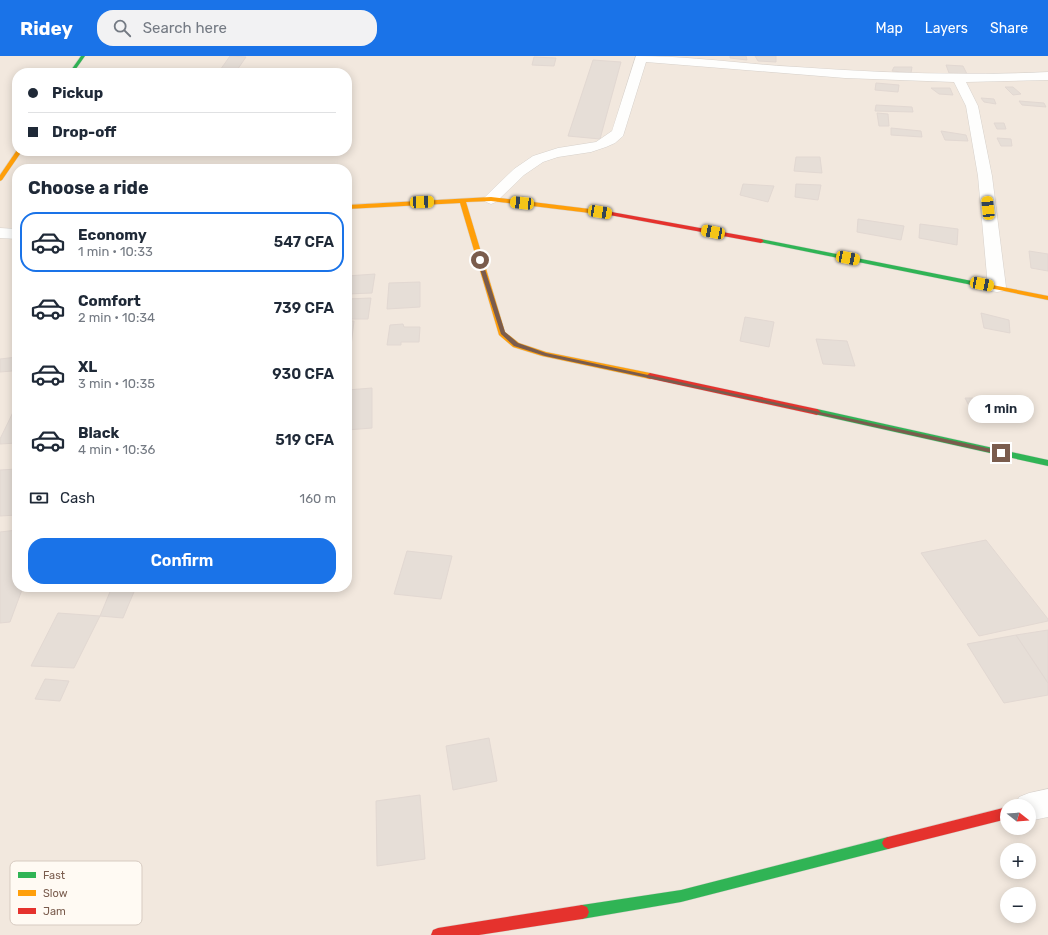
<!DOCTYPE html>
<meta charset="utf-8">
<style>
body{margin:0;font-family:Rubik,sans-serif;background:#f2f2f3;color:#1f2937;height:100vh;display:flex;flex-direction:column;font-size:15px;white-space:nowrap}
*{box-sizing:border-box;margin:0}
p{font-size:13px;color:#747a83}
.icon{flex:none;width:22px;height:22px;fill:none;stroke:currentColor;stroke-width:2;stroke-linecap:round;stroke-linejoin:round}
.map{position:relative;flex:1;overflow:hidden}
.sheet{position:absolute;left:12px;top:108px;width:340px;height:428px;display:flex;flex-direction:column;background:#fff;border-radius:16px;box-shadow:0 2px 10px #0003}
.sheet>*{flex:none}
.guide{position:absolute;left:12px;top:12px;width:340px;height:88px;border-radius:16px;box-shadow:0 2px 10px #0003;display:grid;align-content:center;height:88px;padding:0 16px;background:#fff}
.needle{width:26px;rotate:107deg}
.controls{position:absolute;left:1000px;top:743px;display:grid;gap:8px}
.controls a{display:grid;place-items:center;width:36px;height:36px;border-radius:50%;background:#fff;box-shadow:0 2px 10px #0003;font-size:20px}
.end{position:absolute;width:18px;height:18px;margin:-9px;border:5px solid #7a5c4d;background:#fff;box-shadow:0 0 0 2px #fff}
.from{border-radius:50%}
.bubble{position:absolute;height:28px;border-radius:14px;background:#fff;box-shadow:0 2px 10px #0003;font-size:13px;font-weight:600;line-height:28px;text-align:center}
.car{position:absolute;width:12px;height:24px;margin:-12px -6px;border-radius:5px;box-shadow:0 0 3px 1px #0007;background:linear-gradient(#f5c518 24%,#345 0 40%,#f5c518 0 76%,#345 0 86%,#f5c518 0)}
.guide b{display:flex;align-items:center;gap:14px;height:38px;font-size:15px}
.guide b+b{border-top:1px solid #e0e1e3}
.guide i{width:10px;height:10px;background:#1f2937}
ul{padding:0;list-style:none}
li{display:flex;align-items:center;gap:12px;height:60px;margin:0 8px 6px;padding:0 8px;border:2px solid transparent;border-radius:16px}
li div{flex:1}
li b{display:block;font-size:15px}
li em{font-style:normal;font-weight:600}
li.on{border-color:#1a73e8}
li>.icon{width:36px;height:36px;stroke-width:1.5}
h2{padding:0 16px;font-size:18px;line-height:48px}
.pay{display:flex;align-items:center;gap:10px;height:44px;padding:0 16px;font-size:15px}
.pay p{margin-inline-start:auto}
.button{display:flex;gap:8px;margin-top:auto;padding:8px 16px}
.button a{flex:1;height:46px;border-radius:16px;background:#1a73e8;color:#fff;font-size:16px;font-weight:600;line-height:46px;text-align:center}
header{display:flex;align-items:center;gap:24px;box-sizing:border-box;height:56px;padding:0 20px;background:#1a73e8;color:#fff}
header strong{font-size:19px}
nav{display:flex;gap:22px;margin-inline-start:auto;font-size:14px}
.search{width:280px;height:36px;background:#f2f2f3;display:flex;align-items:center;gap:10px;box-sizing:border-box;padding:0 14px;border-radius:16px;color:#747a83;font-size:15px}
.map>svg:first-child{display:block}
.residential{fill:#f2e8de;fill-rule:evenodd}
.building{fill:#e6ded7;stroke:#e2d8d2}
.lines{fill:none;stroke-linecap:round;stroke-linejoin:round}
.street-casing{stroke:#d7d1cb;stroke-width:1}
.fast-casing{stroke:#d9d2cb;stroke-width:1}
.slow-casing{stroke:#d9d2cb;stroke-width:1}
.jam-casing{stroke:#d9d2cb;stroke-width:1}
.street{fill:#fefefd;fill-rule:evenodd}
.fast{fill:#30b455;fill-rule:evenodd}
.slow{fill:#ff9f0a;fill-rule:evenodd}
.jam{fill:#e5322d;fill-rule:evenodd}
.route{fill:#7a5c4d}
.key{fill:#fffaf3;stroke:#d7cbc1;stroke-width:1}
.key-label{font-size:11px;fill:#7a5c4d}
</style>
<header>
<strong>Ridey</strong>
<div class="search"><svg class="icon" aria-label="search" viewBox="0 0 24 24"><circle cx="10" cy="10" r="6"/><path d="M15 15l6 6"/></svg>Search here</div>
<nav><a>Map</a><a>Layers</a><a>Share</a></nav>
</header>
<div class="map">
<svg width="1048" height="879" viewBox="0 0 1048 879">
<rect width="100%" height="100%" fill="#f9f5f0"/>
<path class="residential" d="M0,0H1048V879H0ZM17,17H347V95H17ZM17,113H347V531H17ZM1007,750H1029V772H1007ZM1007,794H1029V816H1007ZM1007,838H1029V860H1007Z"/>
<path class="building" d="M230,0L246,1L235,17H218Z
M730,0H746L747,4L730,2Z
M755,0H776V6L758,5Z
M534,1L556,2L554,10L532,9Z
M593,4L621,6L600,83L568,80Z
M946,9L963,10L967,18L949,17Z
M894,11H912L911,17L892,15Z
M876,27L899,29L898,36L875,34Z
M1005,31H1013L1021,38L1013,39Z
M931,32H950L953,39L939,38Z
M981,42L994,43L996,48L984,46Z
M1019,45L1044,47L1046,51L1022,49Z
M876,49L912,51L913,56L875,55Z
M877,57L888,58L889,70H879Z
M994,67H1004L1006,73H997Z
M891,72L921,75L922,81L891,79Z
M941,75L966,79L968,85L945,84Z
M997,82L1011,83L1012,90H1001Z
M796,101H820L822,117L794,115Z
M743,128L774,130L768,146L740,139Z
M796,128L821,129L818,144L795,141Z
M858,163L904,170L901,184L857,176Z
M920,168L958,173L957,189L919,182Z
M1029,195L1048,198V215L1031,212Z
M375,218L372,237L347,238V220Z
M420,226V251L387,253L389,227Z
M371,242L368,263H347V243Z
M981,257L1009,264L1010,277L984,272Z
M745,261L774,266L769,291L740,285Z
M347,265H354L351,290H347Z
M403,268L404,271H420L419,286H401V289H387L390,269Z
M816,283L847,285L855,310L823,308Z
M17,301L12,315L0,316V303Z
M372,332V372L347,374V334Z
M965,342H994L1005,364L976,363Z
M17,348V387L0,388V383Z
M17,413V459L0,460V414Z
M17,474V531H23L10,566L0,567V476Z
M986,484L1048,563V565L979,580L921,497Z
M407,495L452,500L441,543L394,538Z
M112,531H136L123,562L100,560Z
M58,557L100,560L74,612L31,610Z
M1048,574V627L1016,579Z
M1016,579L1048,627V639L1004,647L967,588Z
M45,623L69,625L60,645L35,643Z
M489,682L497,725L453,734L446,690Z
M420,739L425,803L377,810L376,745Z"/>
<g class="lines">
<defs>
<path id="street" d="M636,0C690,0 743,8 797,11C881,17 964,20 1048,16V24L966,26L978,50L992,120L1006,231L1003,235L997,236L991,235L988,231L978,120L966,50L954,26L845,22L646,6L623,80L615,87L606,91L591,96L558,101L543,106L524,119L496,146L491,148L486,146L483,143L486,140L514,113L533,100L558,92L596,86L612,75Z
M0,172L17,173V183L0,182Z
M1048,733V761L1029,765V750H1015L1019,741L1029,737Z"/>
<path id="fast" d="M81,0H85L73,17H69Z
M761,183L972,225L975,227L972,229L759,186V184Z
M817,353L1048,404V410L814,358L813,356L814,354Z
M888,781L892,783L894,787L892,791L888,793L681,846L582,863L577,861L575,856L577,851L582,849L681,834Z"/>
<path id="slow" d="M17,94V95H22L2,124L0,125V119Z
M491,141L606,155L609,157L606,159L491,145L466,146L505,276L519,287L546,296L650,317L654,320L653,322L650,323L542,300L513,291L499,279L460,147L347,153V149Z
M972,225L1048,240V244L970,228L969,227Z"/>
<path id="jam" d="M606,155L761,183L764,185L761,187L604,158V156Z
M650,317L817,353L821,356L817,359L647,322L646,320Z
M1007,751V763L888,793L884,791L882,787L884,783L888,781Z
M582,849L587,851L589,856L587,861L582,863L479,879H431L433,874L438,872Z"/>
</defs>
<use href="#street" class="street-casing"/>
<use href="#fast" class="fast-casing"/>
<use href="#slow" class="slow-casing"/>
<use href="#jam" class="jam-casing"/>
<use href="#street" class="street"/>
<use href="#fast" class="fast"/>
<use href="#slow" class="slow"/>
<use href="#jam" class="jam"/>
</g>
<path class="route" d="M480,203L482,204L505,276L518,287L546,297L1001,395L1004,397L1001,399L799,354L545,300L514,290L501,278L477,204Z"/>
<rect x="10" y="805" width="132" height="64" rx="6" class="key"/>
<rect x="18" y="816" width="18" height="6" fill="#30b455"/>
<rect x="18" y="834" width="18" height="6" fill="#ff9f0a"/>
<rect x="18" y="852" width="18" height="6" fill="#e5322d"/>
<g class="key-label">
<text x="43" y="823">Fast</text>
<text x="43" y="841">Slow</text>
<text x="43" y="859">Jam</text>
</g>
</svg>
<div class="controls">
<a><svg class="needle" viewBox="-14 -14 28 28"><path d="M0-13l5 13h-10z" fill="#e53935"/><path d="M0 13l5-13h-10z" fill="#747a83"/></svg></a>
<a>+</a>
<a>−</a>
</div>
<i class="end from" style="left:480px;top:204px"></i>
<i class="end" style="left:1001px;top:397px"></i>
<div class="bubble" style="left:968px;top:339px;width:66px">1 min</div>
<i class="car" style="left:422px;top:146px;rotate:88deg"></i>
<i class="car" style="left:522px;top:147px;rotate:276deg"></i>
<i class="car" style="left:988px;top:152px;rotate:354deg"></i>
<i class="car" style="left:600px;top:156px;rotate:99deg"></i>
<i class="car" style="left:713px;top:176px;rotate:281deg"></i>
<i class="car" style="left:848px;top:202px;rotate:101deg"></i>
<i class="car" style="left:982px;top:228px;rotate:101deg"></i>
<div class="guide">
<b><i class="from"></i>Pickup</b>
<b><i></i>Drop-off</b>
</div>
<section class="sheet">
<h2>Choose a ride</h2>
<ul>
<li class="on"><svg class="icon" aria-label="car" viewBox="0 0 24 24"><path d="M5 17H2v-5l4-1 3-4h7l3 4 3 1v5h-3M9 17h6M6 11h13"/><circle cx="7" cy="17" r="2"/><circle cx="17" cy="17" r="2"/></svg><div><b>Economy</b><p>1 min · 10:33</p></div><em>547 CFA</em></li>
<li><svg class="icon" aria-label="car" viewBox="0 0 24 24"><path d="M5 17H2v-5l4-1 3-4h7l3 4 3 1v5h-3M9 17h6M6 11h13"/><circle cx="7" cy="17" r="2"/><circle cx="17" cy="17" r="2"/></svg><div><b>Comfort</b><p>2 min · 10:34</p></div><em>739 CFA</em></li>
<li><svg class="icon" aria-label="car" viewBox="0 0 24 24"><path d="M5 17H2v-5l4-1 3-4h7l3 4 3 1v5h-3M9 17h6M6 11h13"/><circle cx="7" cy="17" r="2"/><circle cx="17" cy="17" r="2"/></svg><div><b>XL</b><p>3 min · 10:35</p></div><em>930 CFA</em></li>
<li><svg class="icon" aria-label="car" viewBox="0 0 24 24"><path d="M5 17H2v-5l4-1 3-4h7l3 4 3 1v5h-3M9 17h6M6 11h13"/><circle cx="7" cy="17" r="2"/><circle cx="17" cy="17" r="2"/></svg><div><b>Black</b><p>4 min · 10:36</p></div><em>519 CFA</em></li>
</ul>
<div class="pay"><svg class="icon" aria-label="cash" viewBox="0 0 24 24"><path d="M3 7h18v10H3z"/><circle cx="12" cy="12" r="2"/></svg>Cash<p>160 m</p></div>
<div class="button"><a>Confirm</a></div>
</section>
</div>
